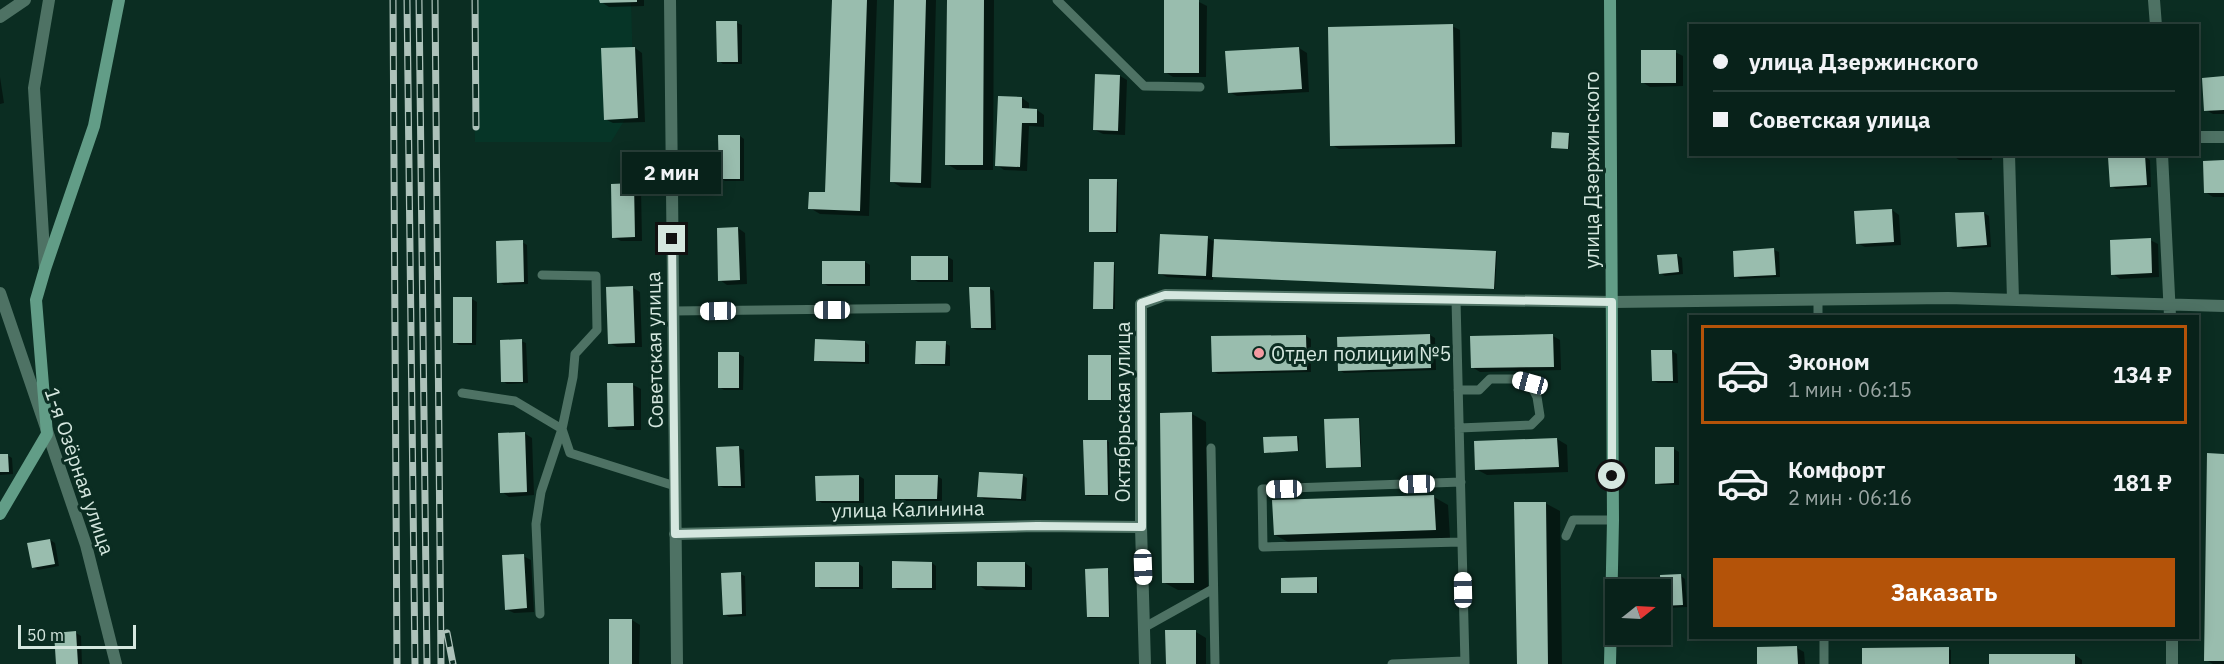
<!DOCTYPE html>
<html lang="ru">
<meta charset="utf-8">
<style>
body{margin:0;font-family:"IBM Plex Sans",sans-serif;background:#112a23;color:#f1f3f6;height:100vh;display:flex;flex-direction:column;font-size:22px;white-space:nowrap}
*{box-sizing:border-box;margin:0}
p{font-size:20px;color:#98a4a2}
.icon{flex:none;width:33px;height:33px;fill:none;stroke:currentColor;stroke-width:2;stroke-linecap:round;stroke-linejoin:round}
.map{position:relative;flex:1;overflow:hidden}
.sheet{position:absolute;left:1689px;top:315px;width:510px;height:324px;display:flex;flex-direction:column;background:#08221a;border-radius:0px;box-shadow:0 3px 15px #0003,0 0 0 2px #293f39}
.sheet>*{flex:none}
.hud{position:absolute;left:1689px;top:24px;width:510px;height:132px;border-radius:0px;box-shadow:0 3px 15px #0003,0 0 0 2px #293f39;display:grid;align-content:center;height:132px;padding:0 24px;background:#08221a}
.needle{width:39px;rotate:72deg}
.controls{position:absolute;left:1605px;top:579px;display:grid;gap:12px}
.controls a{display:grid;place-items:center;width:66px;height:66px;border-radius:0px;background:#08221a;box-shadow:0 3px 15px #0003,0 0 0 2px #293f39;font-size:30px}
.scale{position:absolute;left:18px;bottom:15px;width:118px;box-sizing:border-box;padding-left:6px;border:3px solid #d5e7df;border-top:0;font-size:16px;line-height:21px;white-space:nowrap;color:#d5e7df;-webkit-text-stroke:4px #0b2d22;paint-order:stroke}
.end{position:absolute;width:27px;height:27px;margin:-14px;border:8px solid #d5e7df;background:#111;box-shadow:0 0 0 3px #111}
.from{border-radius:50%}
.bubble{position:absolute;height:42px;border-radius:0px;background:#08221a;box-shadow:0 3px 15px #0003,0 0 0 2px #293f39;font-size:20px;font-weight:700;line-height:42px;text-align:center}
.car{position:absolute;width:18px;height:36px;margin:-18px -9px;border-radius:8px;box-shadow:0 0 4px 2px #0007;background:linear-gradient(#fff 24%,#345 0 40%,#fff 0 76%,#345 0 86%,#fff 0)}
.hud b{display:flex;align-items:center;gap:21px;height:57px;font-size:22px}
.hud b+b{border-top:2px solid #293f39}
.hud i{width:15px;height:15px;background:#f1f3f6}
ul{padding:10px 0 0;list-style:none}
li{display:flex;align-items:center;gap:18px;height:99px;margin:0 12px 9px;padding:0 12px;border:3px solid transparent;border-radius:0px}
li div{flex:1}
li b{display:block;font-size:22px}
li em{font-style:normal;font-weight:700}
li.current{border-color:#b45309}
li>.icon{width:54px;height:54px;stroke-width:1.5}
.button{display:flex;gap:12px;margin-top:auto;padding:12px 24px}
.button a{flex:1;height:69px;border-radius:0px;background:#b45309;color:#fff;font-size:24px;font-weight:700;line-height:69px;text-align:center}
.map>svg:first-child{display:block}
.built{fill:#063527}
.shadow{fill:#0007}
.building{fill:#99bdae}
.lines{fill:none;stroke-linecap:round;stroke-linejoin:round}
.lane{stroke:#4e7264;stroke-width:9}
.street{stroke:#4e7264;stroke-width:12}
.secondary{stroke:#629d87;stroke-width:12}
.rail-casing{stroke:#adc2ba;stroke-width:7}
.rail{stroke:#0b2d22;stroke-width:4.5;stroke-dasharray:14;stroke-linecap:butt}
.route{stroke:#d5e7df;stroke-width:8}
.poi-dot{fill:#f49aa1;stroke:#0b2d22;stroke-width:2}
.labels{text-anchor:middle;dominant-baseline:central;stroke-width:6;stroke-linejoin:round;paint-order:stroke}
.street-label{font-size:20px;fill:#d5e7df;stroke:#0b2d22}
.poi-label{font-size:20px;fill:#d5e7df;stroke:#0b2d22;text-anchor:start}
</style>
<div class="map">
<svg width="2224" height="664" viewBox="0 0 2224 664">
<rect width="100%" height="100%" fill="#0b2d22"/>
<path class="built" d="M472,0H631L634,105L611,142H475Z"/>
<path class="shadow" d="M601,0H644V6L609,7L601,2Z
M833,0H877L869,216L820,214L810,208L826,194Z
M896,0H936L931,188L901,187L891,181Z
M949,0H994L993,170H957L947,164Z
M1166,1L1199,2L1207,6L1206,77H1173L1165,72Z
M737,23L742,25V64H723L719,61Z
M1452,26L1460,30L1462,147L1339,149L1332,145Z
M635,48L642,53L645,122L613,123L605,119Z
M1299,48L1307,53L1309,92L1237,96L1229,92Z
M1675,52L1683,56V86L1650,87L1642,82Z
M1120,76L1127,80L1125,135L1103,134L1095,130Z
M0,77L4,103L0,104Z
M2224,78V114H2213L2206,110Z
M1022,98L1029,103V110H1037L1044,115V127L1029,126L1027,171L1004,170L997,165Z
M1568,135L1570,136L1569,149L1554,148Z
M740,136L744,139V181H725L720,178Z
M1846,154H1895V157L1852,158Z
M1951,154H1992V160H1959Z
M2145,157L2150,160L2151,187L2116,189L2111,186Z
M2224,162V197H2213L2205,192Z
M1116,181L1118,182V233L1092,232L1091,231Z
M634,185L641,189L642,241H621L613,237Z
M1892,210L1899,215L1901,245L1865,247L1857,243Z
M1984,213L1989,216L1991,247L1963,249L1958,246Z
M738,228L745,233L747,284L727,285L720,280Z
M1208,238L1215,242L1495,252L1497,253L1495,289L1213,276V280L1167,277L1159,273Z
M2150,240L2158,244L2159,277L2120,279L2113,274Z
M522,242L527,245L528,284L504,285L499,282Z
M1774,250L1779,252L1780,277L1740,279L1736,276Z
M1677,255L1682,258L1683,274L1665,276L1660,273L1659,257Z
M948,257L953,260V282H918L913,279Z
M865,262L870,265V286H828L823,283Z
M1113,264L1115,265V309H1097Z
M633,288L640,292L642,347H617L609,343Z
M989,288L994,291L996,330H977L972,328Z
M472,299L477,302L476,345H459L454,342Z
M1430,335L1435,338L1436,370L1344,373L1339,370Z
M1306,336L1311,339V372L1218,374L1213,371Z
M1553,336L1560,340L1561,370L1480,372L1472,367Z
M521,341L526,343L528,383L507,384L503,381Z
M865,342L869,345V364L820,362L816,360Z
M945,343L950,346V366L922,365L917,363Z
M1672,351L1677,354L1678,383H1658L1654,381Z
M739,354L744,357L743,390H724L719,387Z
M1110,357L1112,358V400H1091Z
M609,385H633L641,389V430H617L609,426Z
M1192,414L1206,422L1208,590H1178L1163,582Z
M1358,419L1360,420L1362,467H1327Z
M524,433L532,438L534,495L509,497L502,492Z
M1297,437L1299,438V451L1267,453L1264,439Z
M1557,439L1567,445L1568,472L1487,475L1476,469Z
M1107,441L1109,442L1110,495L1088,496L1086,495Z
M739,448L744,450L745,488H724L719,486Z
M1674,449L1679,452V485H1661L1657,483Z
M7,455L12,458L13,474L0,475V456Z
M2224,455V664H2213L2206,660Z
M1022,475L1027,478L1026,501L984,499L979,496Z
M859,476L864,479V503H822L817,500Z
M937,476L942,479V501H902L897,498Z
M1434,497L1448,505L1450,538L1290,543L1275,535Z
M1545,503L1560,511L1562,664H1518Z
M50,540L55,543L59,566L38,570L33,567Z
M523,556L531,560L534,612L514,613L506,609Z
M932,563L936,566V590H898L893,587Z
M1025,563L1032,568V590H986L978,585Z
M859,564L863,567V589H821L817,586Z
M1108,570L1109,571L1110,617L1090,618L1088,617Z
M740,574L745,576L746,616L729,617L724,614Z
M1681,576L1685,579L1687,607L1667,608L1663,605Z
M1316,579L1318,580L1319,593H1283Z
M632,620L640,625L639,664H611Z
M1196,632L1206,638V664H1167Z
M76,633L81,636L82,664H57Z
M1797,648L1804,652L1805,664H1758Z
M1949,649L1951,650V664H1864Z
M2075,655L2082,660V664H1990Z"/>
<path class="building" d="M599,0H637V2L600,3Z
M832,0H867L860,211L808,209L809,192H825Z
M894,0H926L921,183L890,182Z
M947,0H984L983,165H945Z
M1164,0H1199V73H1164Z
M716,21H737L738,62H717Z
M1453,24L1455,144L1330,146L1328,27Z
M635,47L638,118L604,120L601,48Z
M1299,47L1302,89L1228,93L1225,51Z
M1641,50H1676V83H1641Z
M1095,74L1120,75L1118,131L1093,130Z
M2224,76V110L2204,111L2202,78Z
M998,96L1022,97V108L1037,109V123H1022L1020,167L995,166Z
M1552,132L1569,133L1568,149L1551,148Z
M718,135H740V179H719Z
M2145,155L2147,185L2110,187L2108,157Z
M2224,160V193H2204L2203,161Z
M1089,179H1117L1116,232H1089Z
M634,183L635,237L612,238L611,184Z
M1892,209L1894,242L1856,244L1854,211Z
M1984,212L1987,245L1957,247L1955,213Z
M738,227L740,280L718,281L717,228Z
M1160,234L1208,236L1206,276L1158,274Z
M2151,238L2152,273L2111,275L2110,240Z
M1214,239L1496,251L1494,289L1212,277Z
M523,240L524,282L497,283L496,241Z
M1774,248L1776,275L1734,277L1733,251Z
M1677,254L1679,272L1659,274L1657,255Z
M911,256H948V280H911Z
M822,261H865V284H822Z
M1094,262H1114L1113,309H1093Z
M633,286L635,343L608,344L606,287Z
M969,287H990L991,328H971Z
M453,297H472V343H453Z
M1430,334L1431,368L1338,371L1337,337Z
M1553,334L1554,367L1471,368L1470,336Z
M1306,335L1307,370L1212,372L1211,336Z
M522,339L523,382H501L500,340Z
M815,339L865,341V362L814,361Z
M916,341H946L945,364H915Z
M1651,350H1672L1673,381H1652Z
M718,352H739V388H718Z
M1088,355H1111V400H1088Z
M607,383H633L634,426L608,427Z
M1192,412L1194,583H1162L1160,413Z
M1359,418L1361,467L1326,468L1324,419Z
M525,432L527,492L500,493L498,433Z
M1297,436L1298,451L1264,453L1263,437Z
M1557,438L1559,467L1475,470L1474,441Z
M1083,440H1107L1108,495H1085Z
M739,446L741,486H718L716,447Z
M1655,447H1674V483L1655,484Z
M2207,453L2224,454V661H2204Z
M0,454H8L9,472H0Z
M979,472L1023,474L1021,499L977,497Z
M859,475V501H816L815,476Z
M895,475H938L937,499H895Z
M1434,495L1436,530L1274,535L1272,500Z
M1514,502H1546L1548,664H1517Z
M50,539L55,564L32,568L27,543Z
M524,554L527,608L505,610L502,555Z
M892,561L932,562V588H892Z
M815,562H859V587H815Z
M977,562H1025V587L977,586Z
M1108,568L1109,617H1087L1085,569Z
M741,572L742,614L723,615L721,573Z
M1681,574L1683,605L1661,606L1660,575Z
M1317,577V593H1281V578Z
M609,619H632V664H609Z
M1165,630H1196V664H1166Z
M76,631L78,664H56L54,633Z
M1797,646L1798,664H1757V647Z
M1949,647V664H1862V648Z
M1989,654H2075V664H1989Z"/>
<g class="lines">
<path class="lane" d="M1057,0L1144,86L1200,87
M1818,299V316
M1456,300L1465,664
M673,311L946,308
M1458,390H1479L1490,379H1516L1530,383L1537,397L1540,416L1531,425L1459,428
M462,393L515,401L562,429L570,453L675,486
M1211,448L1215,664
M1461,482L1262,489L1263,547L1461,542
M1566,536L1573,520H1613
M540,614L536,524L541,492L562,429L573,377L575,354L597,330L596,276L542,275
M1145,627L1213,589
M1824,638V664
M1392,664L1464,661"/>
<path class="street" d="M670,0L677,664
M2154,0L2156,26
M0,17L25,0
M2198,137H2224
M2009,154L2013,300
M2162,154L2170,316
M45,268L34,88L49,0
M0,293L86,545L116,664
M675,534L1037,526L1141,527
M2172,638V664
M1145,664L1141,527V304L1165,295L1612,302L1948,298L2224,306"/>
<path class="secondary" d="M0,514L47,434L36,300L45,269L94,126L119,0
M1610,664L1613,520L1610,0"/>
<defs>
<path id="rail" d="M393,0L397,664
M407,0L415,664
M419,0L427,664
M435,0L441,664
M475,0L476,127
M447,633L453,664"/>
</defs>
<use href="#rail" class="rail-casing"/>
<use href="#rail" class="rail"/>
</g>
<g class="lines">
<path class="route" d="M672,239L675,534L1037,526L1142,527L1141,303L1165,295L1612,302V476"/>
</g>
<circle class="poi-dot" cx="1259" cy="353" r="6"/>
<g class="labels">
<g class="street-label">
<text transform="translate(1591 170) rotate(-90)">улица Дзержинского</text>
<text transform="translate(654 350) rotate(-91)">Советская улица</text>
<text transform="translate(1122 412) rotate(-90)">Октябрьская улица</text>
<text transform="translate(80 471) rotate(71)">1-я Озёрная улица</text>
<text transform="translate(908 509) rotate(-1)">улица Калинина</text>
</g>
<g class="poi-label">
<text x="1271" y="353">Отдел полиции №5</text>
</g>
</g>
</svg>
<div class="controls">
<a><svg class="needle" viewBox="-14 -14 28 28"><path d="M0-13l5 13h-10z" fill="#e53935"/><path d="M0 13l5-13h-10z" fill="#98a4a2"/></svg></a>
</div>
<div class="scale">50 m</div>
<i class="end from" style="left:1612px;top:476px"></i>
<i class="end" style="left:672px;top:239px"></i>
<div class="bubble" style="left:622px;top:152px;width:99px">2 мин</div>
<i class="car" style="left:832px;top:310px;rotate:270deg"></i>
<i class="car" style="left:718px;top:311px;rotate:269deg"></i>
<i class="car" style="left:1530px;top:383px;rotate:285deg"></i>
<i class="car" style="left:1417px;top:484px;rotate:268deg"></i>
<i class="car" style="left:1284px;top:489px;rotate:268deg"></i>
<i class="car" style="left:1143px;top:567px;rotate:178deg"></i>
<i class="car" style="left:1463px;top:590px;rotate:359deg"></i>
<div class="hud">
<b><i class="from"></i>улица Дзержинского</b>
<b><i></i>Советская улица</b>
</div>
<section class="sheet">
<ul>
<li class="current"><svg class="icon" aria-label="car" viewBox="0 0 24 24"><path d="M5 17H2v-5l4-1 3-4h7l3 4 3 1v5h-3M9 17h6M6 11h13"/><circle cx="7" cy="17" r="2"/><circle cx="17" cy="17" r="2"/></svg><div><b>Эконом</b><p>1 мин · 06:15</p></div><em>134 ₽</em></li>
<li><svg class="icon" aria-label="car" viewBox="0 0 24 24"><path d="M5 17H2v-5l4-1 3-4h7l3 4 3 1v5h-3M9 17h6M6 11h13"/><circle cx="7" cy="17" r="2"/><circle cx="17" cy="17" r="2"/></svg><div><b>Комфорт</b><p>2 мин · 06:16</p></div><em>181 ₽</em></li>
</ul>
<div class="button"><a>Заказать</a></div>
</section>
</div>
